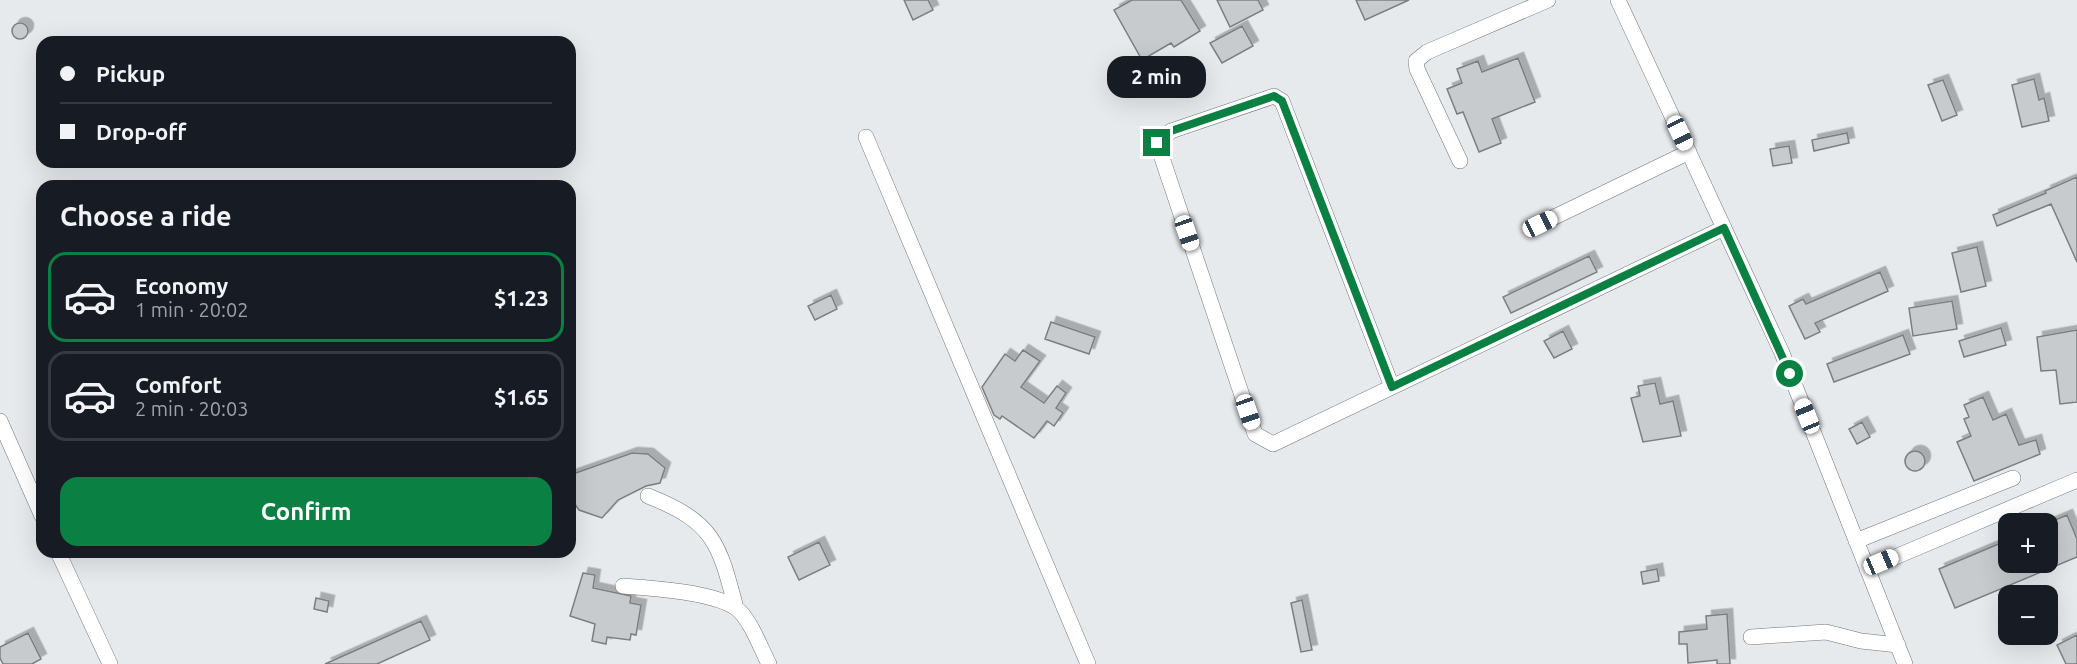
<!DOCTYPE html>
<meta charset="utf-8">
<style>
body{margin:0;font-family:Ubuntu,sans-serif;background:#20242c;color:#f1f3f6;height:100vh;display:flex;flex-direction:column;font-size:22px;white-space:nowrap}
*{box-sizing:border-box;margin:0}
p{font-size:20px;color:#9ea1a6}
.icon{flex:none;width:33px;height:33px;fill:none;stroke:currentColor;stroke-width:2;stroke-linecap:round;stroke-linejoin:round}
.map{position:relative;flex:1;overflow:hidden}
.sheet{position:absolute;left:36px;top:180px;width:540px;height:378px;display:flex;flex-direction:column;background:#171b24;border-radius:18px;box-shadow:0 6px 24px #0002}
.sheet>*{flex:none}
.guide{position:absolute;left:36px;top:36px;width:540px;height:132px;border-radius:18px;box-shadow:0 6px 24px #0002;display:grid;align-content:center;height:132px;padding:0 24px;background:#171b24}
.tools{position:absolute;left:1998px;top:513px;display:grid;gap:12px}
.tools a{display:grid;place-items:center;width:60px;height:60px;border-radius:12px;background:#171b24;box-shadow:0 6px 24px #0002;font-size:30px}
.end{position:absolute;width:27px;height:27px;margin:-14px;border:8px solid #0b8043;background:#fff;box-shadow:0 0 0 3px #fff}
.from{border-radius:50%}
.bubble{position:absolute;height:42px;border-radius:18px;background:#171b24;box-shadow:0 6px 24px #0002;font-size:20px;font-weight:700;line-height:42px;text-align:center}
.car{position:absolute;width:18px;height:36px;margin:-18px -9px;border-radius:8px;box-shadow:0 0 4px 2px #0007;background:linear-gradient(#fff 24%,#345 0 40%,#fff 0 76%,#345 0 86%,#fff 0)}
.guide b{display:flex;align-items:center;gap:21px;height:57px;font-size:22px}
.guide b+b{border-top:2px solid #363941}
.guide i{width:15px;height:15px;background:#f1f3f6}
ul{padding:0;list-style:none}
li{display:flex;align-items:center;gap:18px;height:90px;margin:0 12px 9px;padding:0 12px;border:3px solid #363941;border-radius:18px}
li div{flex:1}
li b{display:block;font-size:22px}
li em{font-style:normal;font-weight:700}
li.selected{border-color:#0b8043}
li>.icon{width:54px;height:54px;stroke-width:1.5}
h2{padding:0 24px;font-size:27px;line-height:72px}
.cta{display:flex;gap:12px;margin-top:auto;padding:12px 24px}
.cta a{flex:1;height:69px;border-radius:18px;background:#0b8043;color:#fff;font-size:24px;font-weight:700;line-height:69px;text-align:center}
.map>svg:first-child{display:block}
.building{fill:#c8cbce;stroke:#7c7f81;stroke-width:1.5;filter:url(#shadow)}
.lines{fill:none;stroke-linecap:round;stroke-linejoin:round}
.minor-casing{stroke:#717476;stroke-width:16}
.minor{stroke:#fff;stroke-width:15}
.route{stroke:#0b8043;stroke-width:8}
</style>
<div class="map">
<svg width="2077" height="664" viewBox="0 0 2077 664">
<defs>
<filter id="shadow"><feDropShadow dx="5.5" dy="-5.5" stdDeviation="0" flood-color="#0004"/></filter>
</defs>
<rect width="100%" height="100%" fill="#e7eaed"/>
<path class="building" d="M904,0H928L933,10L913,20Z
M1132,0H1181L1200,31L1174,47L1171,43L1142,60L1114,10Z
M1217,0H1258L1263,10L1230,27Z
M1356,0H1409L1365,20Z
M12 31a8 8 0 1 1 16 0a8 8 0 1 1-16 0Z
M1242,26L1253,46L1222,63L1210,43Z
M1518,58L1535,102L1492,119L1501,143L1479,152L1463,112L1457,114L1447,89L1462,83L1457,69L1478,61L1482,72Z
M2034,79L2039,100L2044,98L2049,121L2022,127L2012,85Z
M1943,80L1957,115L1942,121L1928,85Z
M1847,133L1849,143L1814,151L1812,140Z
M1789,146L1792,163L1773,166L1770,149Z
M2077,177V262L2051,204L1997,226L1993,215L2046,193L2045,191Z
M1977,247L1986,286L1961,292L1952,253Z
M1589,256L1597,272L1511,313L1503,297Z
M1880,272L1888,291L1815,323L1820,332L1805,339L1789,306L1803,299L1806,304Z
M831,295L837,309L815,320L808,306Z
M1952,301L1957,329L1913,336L1909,308Z
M1051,322L1095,337L1089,354L1045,339Z
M2001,328L2006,345L1964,357L1959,341Z
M2077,330V402L2060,404L2056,370L2041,371L2037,337Z
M1563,331L1572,349L1554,358L1544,341Z
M1903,335L1910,354L1834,382L1827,364Z
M1023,350L1040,361L1021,387L1044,403L1057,386L1066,393L1056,408L1063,413L1054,426L1047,421L1034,438L1002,416L1000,419L994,415L982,387L1005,354L1015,361Z
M1655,383L1660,404L1673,401L1681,436L1643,442L1631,398L1640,396L1638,386Z
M1983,397L1993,420L2006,414L2019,445L2036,440L2040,454L1974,481L1957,442L1971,436L1964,419L1969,417L1964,405Z
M1862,422L1870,437L1857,444L1849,429Z
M1905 461a10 10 0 1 1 20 0a10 10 0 1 1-20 0Z
M632,453L648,454L665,468L660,483L646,486L618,500L602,518L579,510L570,497V475Z
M2067,515L2077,539V557L1955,608L1939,569L2008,540V562H2048V523Z
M819,542L830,565L799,580L788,557Z
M1657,569L1659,581L1643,584L1641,572Z
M583,573L595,575L593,588L631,596L630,603L641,605L636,635L631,634L630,640L607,637L606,644L592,641L595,624L570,616Z
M316,598L329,601L327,612L314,609Z
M1302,600L1312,650L1301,652L1291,603Z
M1727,614L1730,664H1717V660L1688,663L1687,644H1679V632L1707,629L1706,616Z
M421,621L430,640L377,664H325Z
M28,633L41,659L32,664H3L0,658V647Z
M2077,635V664H2066L2057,645Z"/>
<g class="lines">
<defs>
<path id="minor" d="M1618,0L1782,353L1905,664
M866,137L1088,664
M1460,161L1417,69L1416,61L1427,52L1548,0
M1540,224L1689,152
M1392,387L1282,101L1274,96L1171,131L1157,143L1255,434L1273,444L1724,228
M0,421L42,516
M648,496C714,522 719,543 736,608
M1856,541L2013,478
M58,552L110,664
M1867,569L2077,480
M623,586C651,588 713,592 736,608C750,618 761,649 769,664
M1751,637L1826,632L1861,641L1898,645"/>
</defs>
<use href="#minor" class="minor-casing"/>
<use href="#minor" class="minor"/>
</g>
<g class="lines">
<path class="route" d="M1157,143L1171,131L1274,96L1282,101L1392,387L1724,228L1790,374"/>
</g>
</svg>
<div class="tools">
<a>+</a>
<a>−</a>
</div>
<i class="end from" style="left:1790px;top:374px"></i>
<i class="end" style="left:1157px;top:143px"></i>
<div class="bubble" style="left:1107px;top:56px;width:99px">2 min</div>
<i class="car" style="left:1680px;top:133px;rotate:155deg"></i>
<i class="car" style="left:1540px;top:224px;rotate:64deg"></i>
<i class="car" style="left:1187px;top:233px;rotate:161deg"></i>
<i class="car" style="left:1248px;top:412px;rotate:161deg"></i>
<i class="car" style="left:1807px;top:416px;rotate:338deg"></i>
<i class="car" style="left:1881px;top:562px;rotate:67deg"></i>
<div class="guide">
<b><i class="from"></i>Pickup</b>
<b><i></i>Drop-off</b>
</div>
<section class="sheet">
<h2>Choose a ride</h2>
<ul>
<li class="selected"><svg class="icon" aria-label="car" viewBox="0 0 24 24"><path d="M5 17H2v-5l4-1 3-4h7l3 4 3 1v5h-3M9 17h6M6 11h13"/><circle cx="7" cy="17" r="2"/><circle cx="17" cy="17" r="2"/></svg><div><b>Economy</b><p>1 min · 20:02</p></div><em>$1.23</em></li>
<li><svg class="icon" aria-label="car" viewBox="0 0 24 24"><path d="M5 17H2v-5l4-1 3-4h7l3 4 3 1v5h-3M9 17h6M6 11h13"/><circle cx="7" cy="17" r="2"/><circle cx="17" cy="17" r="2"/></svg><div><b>Comfort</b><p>2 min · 20:03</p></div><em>$1.65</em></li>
</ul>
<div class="cta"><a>Confirm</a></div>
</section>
</div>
